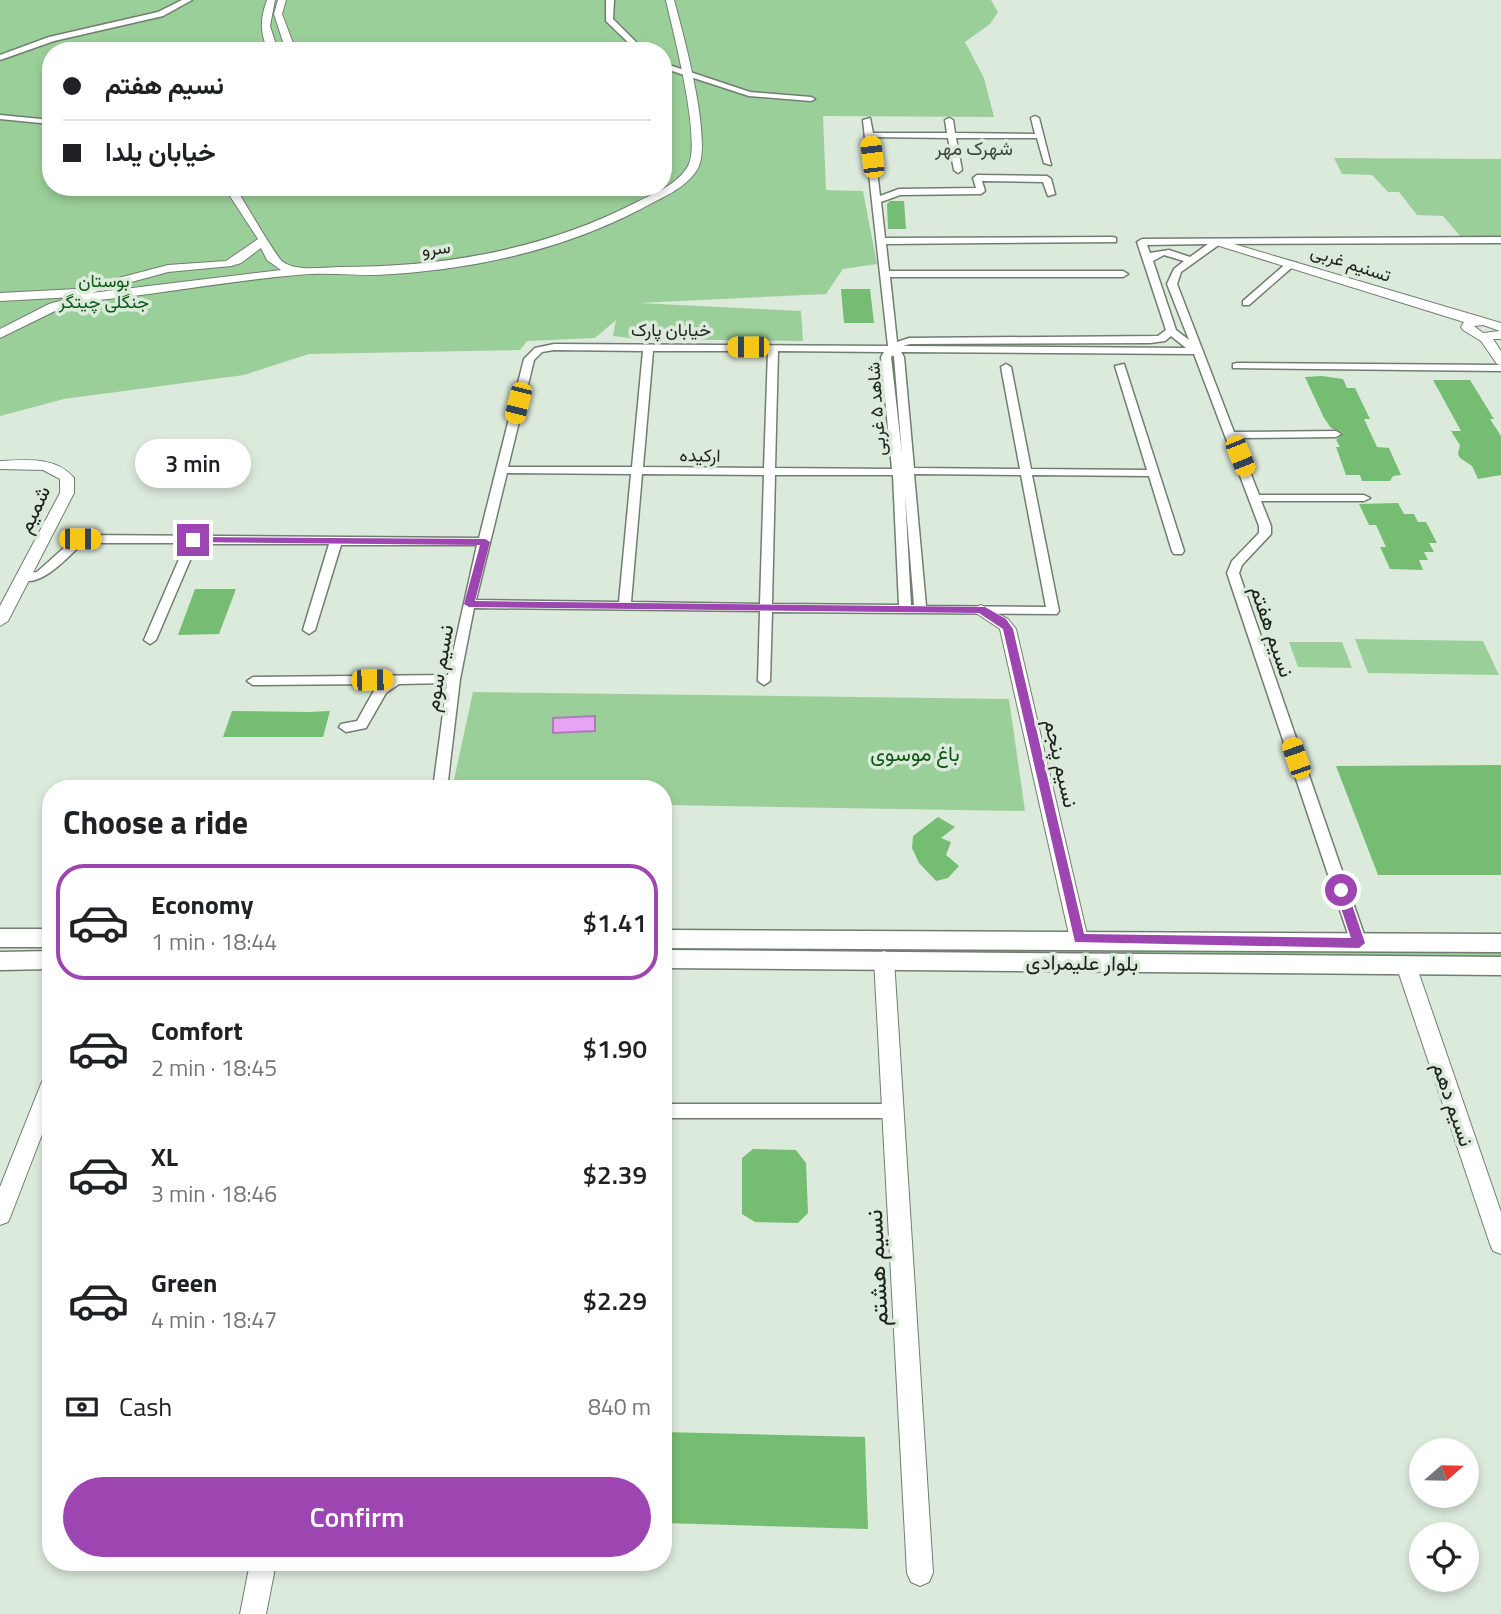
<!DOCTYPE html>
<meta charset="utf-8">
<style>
body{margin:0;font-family:"Titillium Web",Vazirmatn,sans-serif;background:#f6f6f6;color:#202124;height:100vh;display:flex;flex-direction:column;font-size:26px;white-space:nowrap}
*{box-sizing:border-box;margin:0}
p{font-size:23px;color:#757577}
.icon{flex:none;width:38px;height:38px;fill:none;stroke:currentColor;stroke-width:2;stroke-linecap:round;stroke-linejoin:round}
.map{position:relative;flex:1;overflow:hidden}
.panel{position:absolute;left:42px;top:780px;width:630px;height:791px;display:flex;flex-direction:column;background:#fff;border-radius:28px;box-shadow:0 4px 10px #0003}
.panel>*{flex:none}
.banner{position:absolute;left:42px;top:42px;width:630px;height:154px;border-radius:28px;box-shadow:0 4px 10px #0003;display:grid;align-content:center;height:154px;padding:0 21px;background:#fff}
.needle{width:46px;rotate:70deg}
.fabs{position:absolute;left:1409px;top:1438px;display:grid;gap:14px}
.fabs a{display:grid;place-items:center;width:70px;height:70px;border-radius:50%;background:#fff;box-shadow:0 4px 10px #0003;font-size:35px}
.end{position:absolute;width:32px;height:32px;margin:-16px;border:9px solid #9d45b1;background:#fff;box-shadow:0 0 0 4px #fff}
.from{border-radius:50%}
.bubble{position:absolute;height:49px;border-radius:24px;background:#fff;box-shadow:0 4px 10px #0003;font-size:23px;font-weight:600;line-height:49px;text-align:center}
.car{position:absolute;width:21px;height:42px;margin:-21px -10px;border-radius:9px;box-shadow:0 0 5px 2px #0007;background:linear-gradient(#f5c518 24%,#345 0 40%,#f5c518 0 76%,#345 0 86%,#f5c518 0)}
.banner b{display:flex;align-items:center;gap:24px;height:66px;font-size:26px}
.banner b+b{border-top:2px solid #e0e0e0}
.banner i{width:18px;height:18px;background:#202124}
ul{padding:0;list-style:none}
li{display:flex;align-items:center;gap:21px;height:116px;margin:0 14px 10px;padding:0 7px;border:4px solid transparent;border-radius:28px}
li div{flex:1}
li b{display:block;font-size:26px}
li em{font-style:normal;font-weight:600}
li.active{border-color:#9d45b1}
li>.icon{width:63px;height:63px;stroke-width:1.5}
h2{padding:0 21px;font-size:32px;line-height:84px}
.pay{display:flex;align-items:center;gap:18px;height:77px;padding:0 21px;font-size:26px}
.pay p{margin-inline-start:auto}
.primary-button{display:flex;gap:14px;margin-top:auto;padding:14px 21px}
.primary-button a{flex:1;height:80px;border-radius:42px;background:#9d45b1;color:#fff;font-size:28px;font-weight:600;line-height:80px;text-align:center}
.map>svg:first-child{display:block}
.green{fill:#9bcf99;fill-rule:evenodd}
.water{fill:#e5a5f4;stroke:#a97eb4;stroke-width:2}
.building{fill:#75bd73}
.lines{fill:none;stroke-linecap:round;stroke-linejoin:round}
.minor-casing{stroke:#717d70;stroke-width:3}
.tertiary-casing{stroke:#717d70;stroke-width:2}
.primary-casing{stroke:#717d70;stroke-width:3}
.minor{fill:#fff;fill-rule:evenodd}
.tertiary{fill:#fff;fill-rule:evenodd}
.primary{fill:#fff;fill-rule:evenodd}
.route{fill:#9d45b1}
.labels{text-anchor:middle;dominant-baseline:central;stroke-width:7;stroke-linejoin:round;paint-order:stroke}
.far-street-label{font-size:18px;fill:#1d221d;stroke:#dceadc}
.far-park-label{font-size:18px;fill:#095911;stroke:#dceadc}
.far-neighbourhood-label{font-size:19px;fill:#3d493d;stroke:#dceadc}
.street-label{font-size:21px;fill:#1d221d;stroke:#dceadc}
.park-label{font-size:21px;fill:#095911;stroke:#dceadc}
.near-street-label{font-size:24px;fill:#1d221d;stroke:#dceadc}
</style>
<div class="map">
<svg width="1501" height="1614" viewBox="0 0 1501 1614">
<rect width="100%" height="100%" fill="#dceadc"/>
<path class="green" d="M0,0H991L998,12L990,24L965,42L984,78L994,117L823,116L826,190L863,191L877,264L843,269L826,294L639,303L801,311L803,341L638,339L613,336L616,320L595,338L527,341L520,350L309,354L244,375L64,399L0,416ZM51,51H663V187H51Z
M1334,158L1501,159V237H1461L1443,216L1417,215L1399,192H1388L1372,175L1342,174Z
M1355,639L1483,641L1499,675L1368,673Z
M1289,642H1342L1352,668L1298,667Z
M473,692L1009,699L1025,811L663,805V789H452Z
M663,947L1501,950V956L663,953Z"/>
<path class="water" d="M595,716V731L553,733V718Z"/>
<path class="building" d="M890,201H904L906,229H888L887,204Z
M841,289H870L874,323H844Z
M1322,376L1343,379L1347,388H1355L1370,419H1364L1377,447L1389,448L1401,475L1393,476L1390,481H1362L1360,475H1346L1336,447H1340L1336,440L1343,433L1331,428L1324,418L1305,377Z
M1433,380H1470L1494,419H1490L1501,436V475L1478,479L1472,466L1460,458L1458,454L1460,445L1451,431H1461Z
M1398,503L1404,514H1414L1418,522H1426L1437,543H1429L1434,552H1424L1428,560H1419L1423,570L1390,569L1380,547H1386L1376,525H1369L1359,504Z
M195,589H236L219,634L178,635Z
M232,711L308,712L330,711L323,737H223Z
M1501,765V875H1378L1336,766Z
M938,817L955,827L941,838L951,842L946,855L959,866L948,878L936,881L919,863L912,848L913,836Z
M753,1149L796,1150L806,1163L808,1213L798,1223L755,1222L742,1214V1158Z
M663,1432L865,1437L868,1529L663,1523Z"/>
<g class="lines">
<defs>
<path id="minor" d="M182,0H192L163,16L54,41L0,60V55L49,37L158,12Z
M606,0H614L613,19L645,51H637L606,21Z
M663,63L750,92L811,97L815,99L811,101L749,96L663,68Z
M0,115L51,120V124L0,119Z
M1035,116L1039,118L1051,165L1044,163L1037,138H956L962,170L958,173L954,170L948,138L873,137L880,196L899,189L976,188L973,178L977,175L1047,176L1051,179L1055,194L1048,196L1043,182L982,181L985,191L981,194L900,195L881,202L885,238L1113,237L1116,238V242L886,244L889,271H1123L1128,274L1123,277H890L897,342L909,338L1158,336L1166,330L1137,242L1142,239L1501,237V243L1220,244L1181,272L1177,284L1234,432L1336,431L1341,434L1336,437L1237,438L1259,495H1364L1370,498L1364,501H1261L1271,526V534L1242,565L1239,573L1367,943L1364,947H1354L1351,943L1227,573L1232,561L1259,533V526L1194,354L901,352L904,357L914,468L1020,469L1001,367L1006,364L1011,367L1031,469L1147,470L1115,366L1124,364L1184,551L1182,554H1174L1172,551L1149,476L1032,475L1059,611L1057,614L772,612L770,681L764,685L758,681L760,611L474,608L460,679L447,789H433L447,683L399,684L386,693L366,728L346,732L339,727L341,724L357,721L376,687L381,684L253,685L247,681L253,677L448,675L477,545H341L315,630L309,634L303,630L329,544H197L156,640L150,644L144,640L186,543H83C68,556 38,593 17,577L19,574L37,572L76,537L80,535L479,538L524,359L535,348L554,344L888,346L863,120L870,118L873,133H947L945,120L949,118L953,120L955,133L1035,134L1031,118ZM1208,244L1190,257L1169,250L1150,253L1147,245ZM1164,255L1184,261L1174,269L1167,284L1189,340L1176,330L1153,261ZM1171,336L1186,348L903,346L910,344L1150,343L1165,341ZM554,350L643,351L632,467H508L534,360L542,352ZM653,351H768L764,468L643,467ZM778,351L884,352L881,357L892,469L775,468ZM893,355L894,357L902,454L891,357ZM507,473L631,474L619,602L476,600ZM642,474L764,475L760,604L631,602ZM914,474L1021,475L1046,607L926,606ZM775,475H893L899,605L772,604ZM905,495L914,605H911Z
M1289,261L1297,263L1249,305H1243V301Z
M1237,363L1501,365V371L1233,368V364Z
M663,1104H893L899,1106L901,1111L899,1116L893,1118H663Z"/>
<path id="tertiary" d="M267,0H275L270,26L278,51H268C260,32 260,19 267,0Z
M278,0H286L282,14L296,51H286L274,14Z
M666,0H674C683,33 714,144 697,170C684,190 660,198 641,209C560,251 467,271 376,275C350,275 323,272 297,275C227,281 157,295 87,301L57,310L0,338V329L49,304L74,297L0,301V293L77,289L168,265L226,261L258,239L224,187H235C242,198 278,260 283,262C298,272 323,267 340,267C444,267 544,250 637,202C655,193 678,184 688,166C702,140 673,32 666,0ZM261,248L267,260L281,270L91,293L168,272L231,266L241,263Z
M349,187H384C376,192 357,192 349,187Z
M1217,239L1501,323V339H1493L1501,351V365L1497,364L1481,341L1463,330L1461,327L1464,322L1213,244V240ZM1483,325L1500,331L1483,333L1474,326Z
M0,461C25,460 56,456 74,478V493L8,621L0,626V606L60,493V479L43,470L0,469Z
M981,605L1008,619L1016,629L1088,939L1086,944H1072L1070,939L1000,629L976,613L973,610L976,607Z
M884,951L891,954L894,959L933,1573L929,1582L920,1586L911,1582L907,1573L874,959L877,954Z
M1406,957L1413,960L1416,965L1501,1212V1254L1493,1251L1490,1244L1396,965L1399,960Z
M51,1075V1111L11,1215L8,1222L0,1225V1187L41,1084L44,1078Z
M250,1563H276L266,1614H240Z"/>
<path id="primary" d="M0,929H51V947H0Z
M663,930L1501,934V952L663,948Z
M663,950L1501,957V975L663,968Z
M51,951V969L0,970V952Z"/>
</defs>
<use href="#minor" class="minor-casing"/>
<use href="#tertiary" class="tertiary-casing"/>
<use href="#primary" class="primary-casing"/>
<use href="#minor" class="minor"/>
<use href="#tertiary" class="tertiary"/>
<use href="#primary" class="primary"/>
</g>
<path class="route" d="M193,537L485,539L490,542L475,601L985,607L1006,619L1013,629L1084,934L1351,938L1335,890L1341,886L1347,890L1365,943L1359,948L1075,942L1003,629L979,613L469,607L464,604L480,545L190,542Z"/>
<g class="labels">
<g class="far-street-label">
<text transform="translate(436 248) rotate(-7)">سرو</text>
<text transform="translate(1351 263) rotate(18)">تسنیم غربی</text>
<text x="671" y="329">خیابان پارک</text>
<text transform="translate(876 409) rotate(-94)">شاهد ۵ غربی</text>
<text transform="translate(700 455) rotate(1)">ارکیده</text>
</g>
<g class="far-park-label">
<text x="104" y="280">بوستان<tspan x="104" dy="21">جنگلی چیتگر</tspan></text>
</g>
<g class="far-neighbourhood-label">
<text x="974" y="147">شهرک مهر</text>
</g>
<g class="street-label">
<text transform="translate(33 509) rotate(-65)">شمیم</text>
<text transform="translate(1273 631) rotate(71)">نسیم هفتم</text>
<text transform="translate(438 668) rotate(-80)">نسیم سوم</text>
<text transform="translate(1062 763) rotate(77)">نسیم پنجم</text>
<text transform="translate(1082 962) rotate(1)">بلوار علیمرادی</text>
<text transform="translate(1454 1104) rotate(71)">نسیم دهم</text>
</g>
<g class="park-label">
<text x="915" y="753">باغ موسوی</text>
</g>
<g class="near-street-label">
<text transform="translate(876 1268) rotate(-93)">نسیم هشتم</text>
</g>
</g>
</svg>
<div class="fabs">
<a><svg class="needle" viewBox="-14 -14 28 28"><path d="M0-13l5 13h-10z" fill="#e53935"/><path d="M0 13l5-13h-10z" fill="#757577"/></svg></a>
<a><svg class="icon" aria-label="locate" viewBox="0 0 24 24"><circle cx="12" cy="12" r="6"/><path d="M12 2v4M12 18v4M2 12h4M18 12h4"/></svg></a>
</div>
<i class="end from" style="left:1341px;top:890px"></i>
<i class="end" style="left:193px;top:540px"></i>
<div class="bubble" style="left:135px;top:439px;width:116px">3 min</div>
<i class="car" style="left:872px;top:157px;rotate:353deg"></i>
<i class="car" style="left:748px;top:347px;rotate:270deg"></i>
<i class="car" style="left:518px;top:403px;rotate:194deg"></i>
<i class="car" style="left:1240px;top:456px;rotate:158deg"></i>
<i class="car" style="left:80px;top:539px;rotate:90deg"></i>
<i class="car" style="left:372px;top:680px;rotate:89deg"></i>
<i class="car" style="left:1296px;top:758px;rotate:341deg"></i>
<div class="banner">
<b><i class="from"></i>نسیم هفتم</b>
<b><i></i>خیابان یلدا</b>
</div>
<section class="panel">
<h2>Choose a ride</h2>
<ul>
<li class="active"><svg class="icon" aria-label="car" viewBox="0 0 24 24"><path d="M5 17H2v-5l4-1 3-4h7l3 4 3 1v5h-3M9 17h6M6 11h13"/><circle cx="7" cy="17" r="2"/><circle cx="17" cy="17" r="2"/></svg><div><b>Economy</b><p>1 min · 18:44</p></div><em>$1.41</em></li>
<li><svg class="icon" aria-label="car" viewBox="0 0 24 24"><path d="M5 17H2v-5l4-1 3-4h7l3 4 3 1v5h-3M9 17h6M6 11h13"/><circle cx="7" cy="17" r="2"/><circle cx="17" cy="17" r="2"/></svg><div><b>Comfort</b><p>2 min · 18:45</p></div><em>$1.90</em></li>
<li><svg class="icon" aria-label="car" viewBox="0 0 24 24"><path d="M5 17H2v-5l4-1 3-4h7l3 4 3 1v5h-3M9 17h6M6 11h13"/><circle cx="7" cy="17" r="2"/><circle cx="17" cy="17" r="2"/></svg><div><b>XL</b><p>3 min · 18:46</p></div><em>$2.39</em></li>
<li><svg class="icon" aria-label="car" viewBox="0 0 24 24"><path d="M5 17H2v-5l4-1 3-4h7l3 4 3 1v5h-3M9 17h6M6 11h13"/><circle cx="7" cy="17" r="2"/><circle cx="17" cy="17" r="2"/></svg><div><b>Green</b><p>4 min · 18:47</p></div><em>$2.29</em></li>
</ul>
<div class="pay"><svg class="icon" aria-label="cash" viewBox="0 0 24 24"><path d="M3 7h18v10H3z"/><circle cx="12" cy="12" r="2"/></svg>Cash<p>840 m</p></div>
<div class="primary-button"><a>Confirm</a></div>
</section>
</div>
